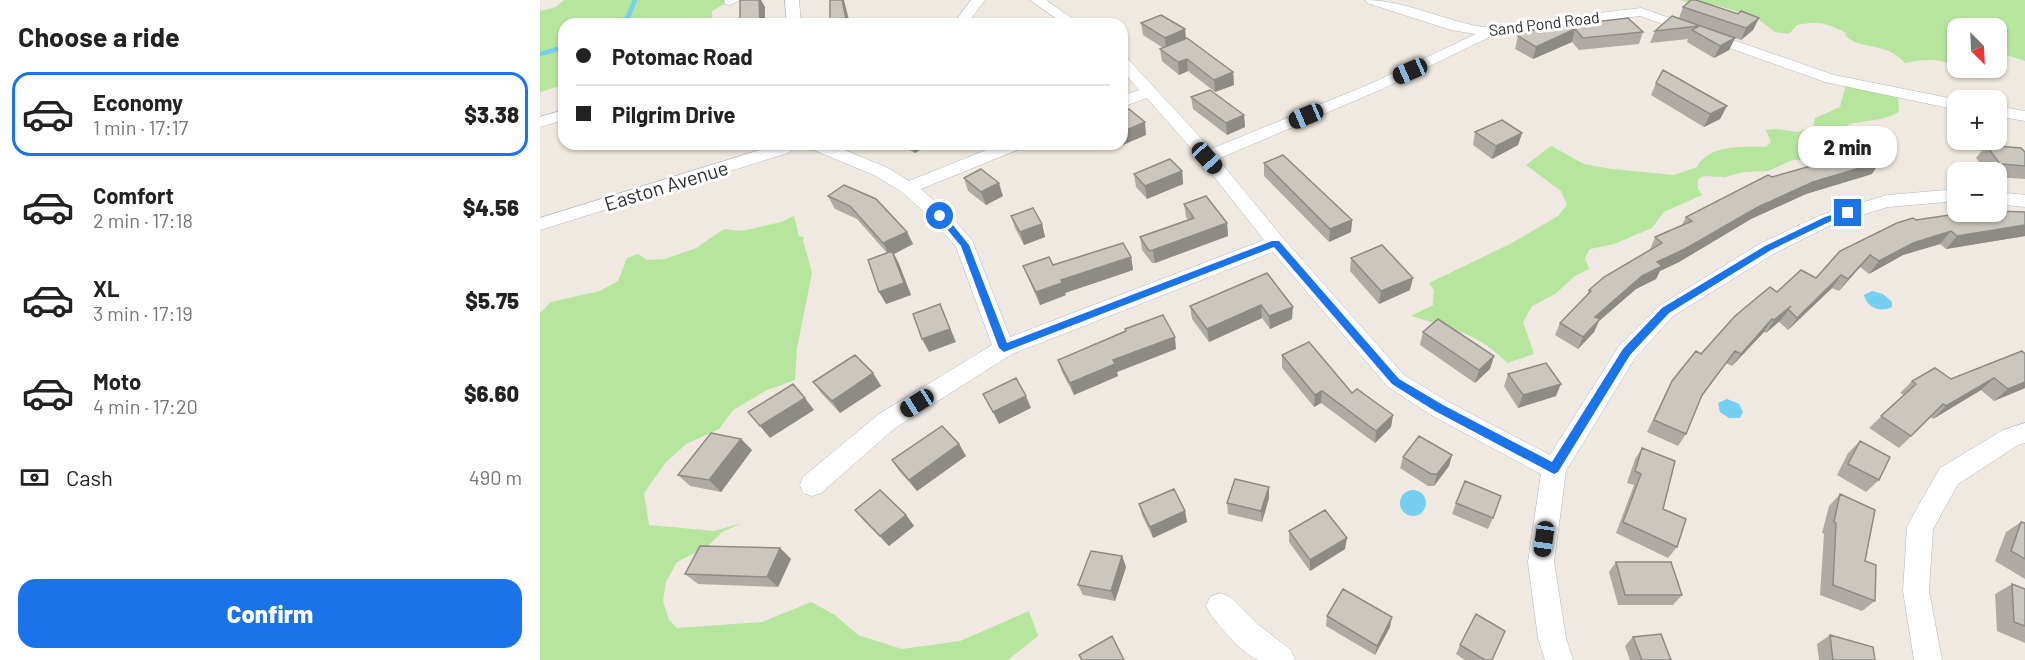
<!DOCTYPE html>
<meta charset="utf-8">
<style>
body{margin:0;font-family:Barlow,sans-serif;background:#f6f6f6;color:#222;height:100vh;display:flex;flex-direction:column;font-size:22px;white-space:nowrap}
*{box-sizing:border-box;margin:0}
p{font-size:20px;color:#767676}
.icon{flex:none;width:33px;height:33px;fill:none;stroke:currentColor;stroke-width:2;stroke-linecap:round;stroke-linejoin:round}
.map{position:relative;flex:1;overflow:hidden}
.panel{display:flex;flex-direction:column;background:#fff;width:540px}
.panel>*{flex:none}
.banner{position:absolute;left:18px;top:18px;width:570px;height:132px;border-radius:18px;box-shadow:0 2px 4px #0004;display:grid;align-content:center;height:132px;padding:0 18px;background:#fff}
.needle{width:39px;rotate:156deg}
.controls{position:absolute;left:1407px;top:18px;display:grid;gap:12px}
.controls a{display:grid;place-items:center;width:60px;height:60px;border-radius:12px;background:#fff;box-shadow:0 2px 4px #0004;font-size:30px}
.end{position:absolute;width:27px;height:27px;margin:-14px;border:8px solid #1a73e8;background:#fff;box-shadow:0 0 0 3px #fff}
.from{border-radius:50%}
.bubble{position:absolute;height:42px;border-radius:18px;background:#fff;box-shadow:0 2px 4px #0004;font-size:20px;font-weight:800;line-height:42px;text-align:center}
.car{position:absolute;width:18px;height:36px;margin:-18px -9px;border-radius:8px;box-shadow:0 0 4px 2px #0007;background:linear-gradient(#222 24%,#8ab4d8 0 40%,#222 0 76%,#8ab4d8 0 86%,#222 0)}
.banner b{display:flex;align-items:center;gap:21px;height:57px;font-size:22px}
.banner b+b{border-top:2px solid #e0e0e0}
.banner i{width:15px;height:15px;background:#222}
ul{padding:0;list-style:none}
li{display:flex;align-items:center;gap:18px;height:84px;margin:0 12px 9px;padding:0 6px;border:3px solid transparent;border-radius:18px}
li div{flex:1}
li b{display:block;font-size:22px}
li em{font-style:normal;font-weight:800}
li.on{border-color:#1a73e8}
li>.icon{width:54px;height:54px;stroke-width:1.5}
h2{padding:0 18px;font-size:27px;line-height:72px}
.pay{display:flex;align-items:center;gap:15px;height:66px;padding:0 18px;font-size:22px}
.pay p{margin-inline-start:auto}
.action{display:flex;gap:12px;margin-top:auto;padding:12px 18px}
.action a{flex:1;height:69px;border-radius:18px;background:#1a73e8;color:#fff;font-size:24px;font-weight:800;line-height:69px;text-align:center}
main{display:flex;flex:1;min-height:0}
.map>svg:first-child{display:block}
.green{fill:#b6e59e}
.water{fill:#75cff0}
.lines{fill:none;stroke-linecap:round;stroke-linejoin:round}
.stream{stroke:#75cff0;stroke-width:4.5}
.minor-casing{stroke:#b4b7c1;stroke-width:1}
.minor{fill:#fff;fill-rule:evenodd}
.wall{fill:#afaba4}
.shaded-wall{fill:#8e8b86}
.building{fill:#cbc7bf;stroke:#8e8b86;stroke-width:1.5}
.route{fill:#1a73e8}
.labels{text-anchor:middle;dominant-baseline:central;stroke-width:6;stroke-linejoin:round;paint-order:stroke}
.far-street-label{font-size:16px;fill:#2e2e2e;stroke:#fff}
.street-label{font-size:20px;fill:#2e2e2e;stroke:#fff}
</style>
<main>
<section class="panel">
<h2>Choose a ride</h2>
<ul>
<li class="on"><svg class="icon" aria-label="car" viewBox="0 0 24 24"><path d="M5 17H2v-5l4-1 3-4h7l3 4 3 1v5h-3M9 17h6M6 11h13"/><circle cx="7" cy="17" r="2"/><circle cx="17" cy="17" r="2"/></svg><div><b>Economy</b><p>1 min · 17:17</p></div><em>$3.38</em></li>
<li><svg class="icon" aria-label="car" viewBox="0 0 24 24"><path d="M5 17H2v-5l4-1 3-4h7l3 4 3 1v5h-3M9 17h6M6 11h13"/><circle cx="7" cy="17" r="2"/><circle cx="17" cy="17" r="2"/></svg><div><b>Comfort</b><p>2 min · 17:18</p></div><em>$4.56</em></li>
<li><svg class="icon" aria-label="car" viewBox="0 0 24 24"><path d="M5 17H2v-5l4-1 3-4h7l3 4 3 1v5h-3M9 17h6M6 11h13"/><circle cx="7" cy="17" r="2"/><circle cx="17" cy="17" r="2"/></svg><div><b>XL</b><p>3 min · 17:19</p></div><em>$5.75</em></li>
<li><svg class="icon" aria-label="car" viewBox="0 0 24 24"><path d="M5 17H2v-5l4-1 3-4h7l3 4 3 1v5h-3M9 17h6M6 11h13"/><circle cx="7" cy="17" r="2"/><circle cx="17" cy="17" r="2"/></svg><div><b>Moto</b><p>4 min · 17:20</p></div><em>$6.60</em></li>
</ul>
<div class="pay"><svg class="icon" aria-label="cash" viewBox="0 0 24 24"><path d="M3 7h18v10H3z"/><circle cx="12" cy="12" r="2"/></svg>Cash<p>490 m</p></div>
<div class="action"><a>Confirm</a></div>
</section>
<div class="map">
<svg width="1485" height="660" viewBox="0 0 1485 660">
<rect width="100%" height="100%" fill="#efe9e1"/>
<path class="green" d="M24,0H188L190,1L172,11V24H24V85L0,92V11L16,7Z
M1140,0H1485V61L1457,52L1456,28H1418L1417,67C1400,58 1384,59 1365,63C1346,41 1320,51 1305,35L1306,33C1286,23 1279,21 1257,25L1249,34L1235,32L1218,19L1204,16L1193,10L1175,5L1162,7Z
M1306,84L1358,95L1359,112C1343,121 1328,120 1309,124L1302,134L1300,148L1276,159L1253,160L1228,171L1204,172L1185,177L1164,176L1158,179V189L1162,195L1124,212L1112,228L1074,244L1050,249L1045,258L1049,269L1035,276L1015,294L992,306L983,322L994,354L967,363C940,334 908,327 871,316L893,305L894,290L889,283L970,244L1018,216L1027,205L1021,191L986,165L1011,146L1044,164L1071,169L1134,175L1157,167C1169,144 1203,147 1226,147L1231,142L1226,130L1235,129L1258,132L1273,126L1275,118L1300,107Z
M254,216L259,236L264,237L263,240L272,273L257,348L255,380L227,390L193,410L179,429L146,444L126,462L104,493L109,525L174,531L202,523L182,532L168,546L137,562L126,582L123,601L129,620L137,628L222,622L271,602L295,615L318,635L362,649L420,641L489,611L498,636L468,660H0V313L11,302L60,291L78,281L87,258L98,254L107,260L125,259L156,248L184,229L202,231L241,222Z"/>
<path class="water" d="M1332,291L1343,294L1352,302V307C1341,313 1327,308 1324,295Z
M1187,399L1199,404L1203,412L1200,418H1189L1180,412L1178,403Z
M860 503a13 13 0 1 1 26 0a13 13 0 1 1-26 0Z"/>
<g class="lines">
<path class="stream" d="M79,24L88,17L95,0
M0,54L24,47"/>
<defs>
<path id="minor" d="M184,0H200L190,5L185,4Z
M245,0H259L261,24H247Z
M431,0H445L427,24H413Z
M490,0H506L540,24H524Z
M825,0C866,0 903,21 943,27L1101,8L1294,75L1419,100L1418,110L1285,82L1100,16L958,33L840,90L678,159L743,238L864,375L907,401L1010,455L1079,346L1119,306L1221,243L1281,215L1347,195L1418,189V201L1348,207L1295,223L1235,253L1133,316L1095,358L1026,471L1014,562L1026,638L1033,660H1005L998,638L988,562L1001,474L891,415L848,387L733,252L472,354L355,428L281,493L272,496L263,493L260,485L263,477L339,414L452,345L416,247L393,220L362,192L336,176L269,148L267,144H290L348,168L369,181L461,144H484L482,148L381,189L407,212L432,240L470,337L724,240L657,155L607,98L582,107V96L599,90L582,70V57L587,58L671,149L830,84L936,34L911,30L827,3Z
M1456,106L1485,111V121L1456,116Z
M24,110V120L0,127V117Z
M239,144H259L248,153L0,230V218Z
M1456,192L1485,195V207L1456,204Z
M1485,423V443L1478,445L1418,484L1393,529L1389,591L1402,660H1374L1363,591L1367,527L1371,519L1400,468L1463,430Z
M680,593L690,597L720,626L751,650L755,660C745,660 727,660 718,660C703,654 672,620 666,606L670,597Z"/>
</defs>
<use href="#minor" class="minor-casing"/>
<use href="#minor" class="minor"/>
</g>
<path class="wall" d="M1143,7L1198,14L1219,18L1213,30L1201,40L1195,38L1189,50L1174,58L1147,42L1148,39L1110,43L1115,31L1139,18Z
M1088,18L1103,32L1099,44L1039,50L1032,42L993,59L975,49L978,36Z
M601,23L645,29L646,39L693,72L694,85L675,92L648,71L639,75L622,61L620,49L623,48L603,35Z
M1116,83L1187,106L1180,119L1164,127L1111,95Z
M651,97L704,115L705,127L687,135L653,109Z
M935,132L982,133L978,145L952,159L933,145Z
M356,144H389L375,153Z
M1446,145L1485,152V179L1456,177V172H1447L1436,158Z
M724,163L812,220L811,232L789,242L724,176Z
M642,171L643,184L607,199L596,187L594,174Z
M1332,174L1266,194L1211,219L1139,262L1120,271L1116,279L1096,289L1059,321L1054,332L1038,349L1015,335L1020,323L1046,297L1049,290L1110,250L1115,237L1142,225L1146,217L1232,177Z
M424,178L463,196L446,205L428,191Z
M288,196L367,232L373,244L354,254L359,264L371,295L346,304L347,253L317,219L295,209Z
M644,204L687,223L688,236L615,263H612L602,250L600,237L648,220L646,217Z
M1485,212V236L1406,249L1400,244L1363,255L1329,274L1320,267L1299,291L1292,288L1248,330L1239,322L1241,320L1226,333L1224,332L1192,366L1186,363L1161,398L1146,434L1138,446L1107,432L1125,394L1132,381L1161,354L1237,292L1276,278L1376,220Z
M471,216L502,224L505,237L484,245L475,228Z
M591,257L593,270L525,293L526,295L500,305L488,278L483,266L513,265Z
M811,258L870,290L839,304L810,271Z
M727,273L752,319L730,329L722,318L669,342L652,319L650,306Z
M585,329L636,349L577,372L578,376L534,395L522,372L518,360L586,331Z
M883,332L954,356L950,369L935,383L880,345Z
M1485,353V388L1454,401L1441,390L1393,419L1391,417L1359,448L1329,428L1364,395L1360,393L1372,381L1411,379Z
M742,355L853,415L851,427L835,443L781,403L774,407L742,368Z
M333,373L341,386L300,413L282,394L273,382Z
M968,374L1016,396L978,408L964,386Z
M201,439L212,450L181,492L150,486L138,475Z
M1320,441L1339,480L1326,492L1297,475L1308,453Z
M419,444L426,456L377,491L360,472L352,460Z
M1102,448L1137,547L1128,558L1076,533L1094,485L1087,483L1095,459Z
M912,455L909,466L894,486H888L860,468L863,457Z
M729,487V498L722,522L688,514L687,503Z
M1300,494L1325,561L1335,601L1322,611L1280,595L1284,534L1282,533L1289,506Z
M916,503L953,518L948,529L912,514Z
M599,504L645,511L647,522L613,538L602,515Z
M315,510L366,515L374,526L349,546L324,521Z
M1481,522L1485,523V579L1455,561L1466,532Z
M749,531L805,549L770,571L749,542Z
M240,548L251,559L238,587L158,584L145,574Z
M582,556L586,567L575,601L543,595L538,585Z
M1076,562L1142,595L1133,605H1078L1069,572Z
M1472,584L1485,589V643L1457,631L1455,594Z
M787,616L850,627L835,655L786,626Z
M1290,635L1335,660H1279L1277,644Z
M1093,637L1131,660H1090L1085,646Z
M920,645L952,660H925L916,654Z"/>
<path class="shaded-wall" d="M219,0H221L225,7V24H220Z
M302,0H304L310,24H307Z
M1219,18L1213,30L1201,40L1206,28Z
M645,29L646,41L626,50L625,38Z
M1035,29L1032,42L993,59L996,47Z
M1195,38L1189,50L1174,58L1180,46Z
M647,59L648,71L639,75L638,62Z
M693,72L694,85L675,92L674,80Z
M1187,106L1180,119L1164,127L1170,114Z
M704,115L705,127L687,135L686,123Z
M605,122L606,135L583,145L582,132Z
M982,133L978,145L952,159L956,146Z
M371,144H389L375,153Z
M1340,162L1332,174L1266,194L1211,219L1139,262L1120,271L1116,279L1096,289L1059,321L1054,332L1038,349L1043,337L1055,317L1117,262L1218,207L1273,182Z
M642,171L643,184L607,199L605,186Z
M459,183L463,196L446,205L441,192Z
M812,220L811,232L789,242L790,229Z
M687,223L688,236L615,263L613,250Z
M502,224L505,237L484,245L480,232Z
M1485,225V236L1406,249L1417,236Z
M1411,231L1400,244L1363,255L1329,274L1339,261L1373,243Z
M367,232L373,244L354,254L359,264L371,295L346,304L339,292L350,256L343,243Z
M1330,255L1320,267L1299,291L1308,279Z
M591,257L593,270L525,293L526,295L500,305L496,292L521,280Z
M1301,275L1292,288L1248,330L1257,318Z
M873,278L870,290L839,304L841,291Z
M400,304L416,342L389,352L382,339Z
M721,305L722,318L669,342L667,329Z
M1251,306L1241,320L1226,333L1234,320Z
M753,307L752,319L730,329L729,316Z
M1232,319L1224,332L1192,366L1201,354Z
M635,337L636,349L577,372L578,376L534,395L530,383L573,360Z
M954,356L950,369L935,383L939,370Z
M333,373L341,386L300,413L292,401Z
M1454,378L1441,390L1393,419L1406,406Z
M1485,382V388L1454,401L1468,389Z
M1021,384L1016,396L978,408L983,395Z
M782,391L781,403L774,407L775,395Z
M486,396L491,408L459,424L453,412Z
M265,398L274,410L230,438L220,426Z
M853,415L851,427L835,443L836,431Z
M201,439L212,450L181,492L169,480Z
M419,444L426,456L377,491L369,480Z
M912,455L909,466L894,486L897,474Z
M729,487V498L722,522L721,511Z
M645,511L647,522L613,538L610,527Z
M366,515L374,526L349,546L340,536Z
M807,538L805,549L770,571V560Z
M240,548L251,559L238,587L227,577Z
M582,556L586,567L575,601L571,591Z
M852,617L850,627L835,655L837,646Z"/>
<path class="building" d="M200,0H219L220,24H200Z
M290,0H302L307,24H290Z
M1151,0H1156L1198,14L1201,11L1219,18L1206,28L1143,7Z
M621,15L645,29L625,38L601,23Z
M1132,16L1195,38L1180,46L1152,30L1159,26L1115,31Z
M1088,18L1103,32L1043,38L1035,29L996,47L978,36L996,29Z
M647,38L693,72L674,80L647,59L638,62L620,49Z
M1123,70L1187,106L1170,114L1116,83Z
M670,90L704,115L686,123L651,97Z
M589,109L605,122L582,132V112Z
M962,120L982,133L956,146L935,132Z
M1446,145L1481,148L1485,152V166L1460,164Z
M1338,151L1340,162L1273,182L1218,207L1145,249L1117,262L1122,266L1102,276L1055,317L1060,319L1043,337L1020,323L1051,291L1049,290L1064,277L1122,243L1115,237L1152,221L1146,217L1228,175L1232,177L1292,160Z
M743,155L812,220L790,229L724,163Z
M630,159L642,171L605,186L594,174Z
M441,169L459,183L441,192L424,178Z
M304,185L336,199L367,232L343,243L310,206L288,196Z
M666,196L687,223L613,250L609,251L600,237L654,218L644,204Z
M493,208L502,224L480,232L471,216Z
M1456,211L1485,212V225L1417,236L1411,231L1373,243L1339,261L1330,255L1308,279L1301,275L1257,318L1248,309L1251,306L1234,320L1232,319L1201,354L1195,351L1162,395L1146,434L1114,420L1132,381L1156,351L1161,354L1195,316L1230,287L1237,292L1261,270L1276,278L1300,251L1357,223L1373,218L1376,220L1430,212Z
M583,243L591,257L521,280L522,283L496,292L483,266L509,257L513,265Z
M842,245L873,278L841,291L811,258Z
M352,251L364,283L339,292L328,260Z
M727,273L753,307L729,316L721,305L667,329L650,306Z
M400,304L410,329L382,339L373,314Z
M623,315L635,337L573,360L575,364L530,383L518,360L586,331L585,329Z
M898,319L954,356L939,370L883,332Z
M769,342L812,393L817,389L853,415L836,431L782,391L775,395L742,355Z
M1482,351L1484,353H1485V382L1468,389L1454,378L1406,406L1403,404L1371,436L1341,416L1376,384L1372,381L1395,368L1411,379Z
M315,355L333,373L292,401L273,382Z
M1006,363L1021,384L983,395L968,374Z
M476,378L486,396L453,412L443,394Z
M253,384L265,398L220,426L208,412Z
M402,426L419,444L369,480L352,460Z
M171,433L201,439L169,480L138,475Z
M879,436L912,455L897,474H891L863,457Z
M1320,441L1350,457L1339,480L1308,464Z
M1102,448L1135,461L1123,509L1146,519L1137,547L1083,522L1101,474L1095,471Z
M695,479L729,487L721,511L687,503Z
M925,481L961,496L953,518L916,503Z
M634,489L645,511L610,527L599,504Z
M340,490L366,515L340,536L315,510Z
M1300,494L1335,510L1325,561L1336,565L1335,601L1293,585L1296,523L1294,522Z
M785,510L807,538L770,560L749,531Z
M1481,522L1485,523V559L1471,551Z
M160,546L240,548L227,577L145,574Z
M551,551L582,556L571,591L538,585Z
M1076,562H1131L1142,595H1085Z
M1472,584L1485,589V626L1474,622Z
M803,589L852,617L837,646L787,616Z
M936,614L965,631L952,660H945L920,645Z
M1121,634L1131,660H1102L1093,637Z
M1290,635L1333,647L1335,660H1293Z
M572,636L584,660H542L539,655Z"/>
<path class="route" d="M1308,210L1312,213L1311,215L1291,221L1231,250L1129,313L1090,355L1018,472L1014,474L895,411L852,384L734,247L464,352L459,348L421,246L396,216L404,214L429,245L467,343L732,241H739L859,379L903,405L1012,462L1083,349L1122,308L1225,246L1285,217Z"/>
<g class="labels">
<g class="far-street-label">
<text transform="translate(1004 23) rotate(-7)">Sand Pond Road</text>
</g>
<g class="street-label">
<text transform="translate(126 185) rotate(-17)">Easton Avenue</text>
</g>
</g>
</svg>
<div class="controls">
<a><svg class="needle" viewBox="-14 -14 28 28"><path d="M0-13l5 13h-10z" fill="#e53935"/><path d="M0 13l5-13h-10z" fill="#767676"/></svg></a>
<a>+</a>
<a>−</a>
</div>
<i class="end from" style="left:400px;top:216px"></i>
<i class="end" style="left:1308px;top:213px"></i>
<div class="bubble" style="left:1258px;top:126px;width:99px">2 min</div>
<i class="car" style="left:870px;top:71px;rotate:246deg"></i>
<i class="car" style="left:766px;top:116px;rotate:247deg"></i>
<i class="car" style="left:667px;top:158px;rotate:138deg"></i>
<i class="car" style="left:377px;top:403px;rotate:238deg"></i>
<i class="car" style="left:1004px;top:539px;rotate:188deg"></i>
<div class="banner">
<b><i class="from"></i>Potomac Road</b>
<b><i></i>Pilgrim Drive</b>
</div>
</div>
</main>
